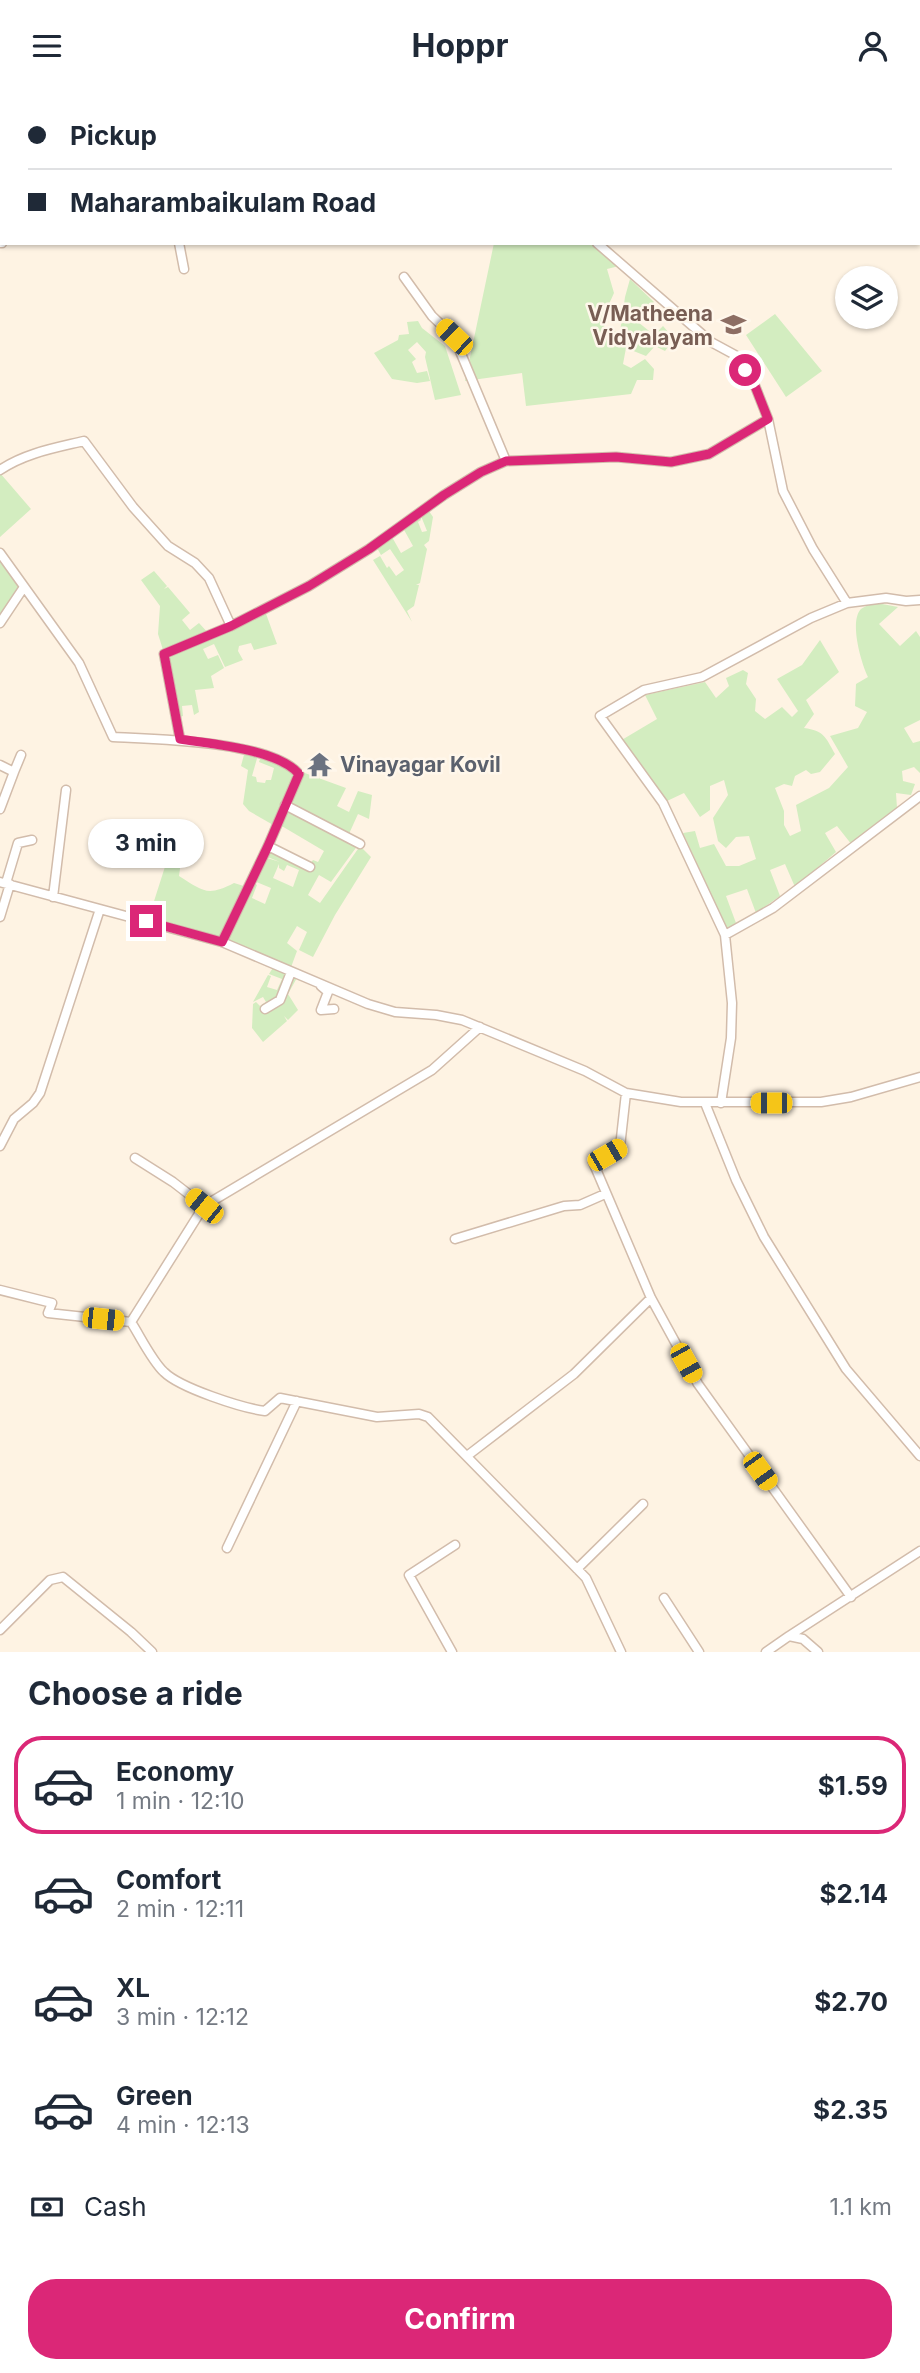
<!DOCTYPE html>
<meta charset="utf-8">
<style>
body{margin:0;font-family:Inter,sans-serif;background:#f2f2f3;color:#1f2937;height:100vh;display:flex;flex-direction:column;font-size:26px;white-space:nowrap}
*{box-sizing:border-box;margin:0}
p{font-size:23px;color:#747a83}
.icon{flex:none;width:38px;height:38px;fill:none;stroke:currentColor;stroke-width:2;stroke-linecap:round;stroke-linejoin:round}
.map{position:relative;height:1561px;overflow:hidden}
.side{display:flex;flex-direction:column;background:#fff;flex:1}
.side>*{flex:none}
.hud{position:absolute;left:0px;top:0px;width:920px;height:154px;box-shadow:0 2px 5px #0004;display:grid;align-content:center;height:154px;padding:0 28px;background:#fff}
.fabs{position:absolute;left:835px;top:175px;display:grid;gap:14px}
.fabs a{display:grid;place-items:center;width:63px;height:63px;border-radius:50%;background:#fff;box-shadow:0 2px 5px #0004;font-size:35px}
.end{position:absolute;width:32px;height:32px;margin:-16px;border:9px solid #db2777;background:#fff;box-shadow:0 0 0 4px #fff}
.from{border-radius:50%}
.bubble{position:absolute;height:49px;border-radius:24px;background:#fff;box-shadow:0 2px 5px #0004;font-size:23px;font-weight:700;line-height:49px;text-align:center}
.car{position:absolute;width:21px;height:42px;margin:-21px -10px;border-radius:9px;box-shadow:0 0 5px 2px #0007;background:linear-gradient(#f5c518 24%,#345 0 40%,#f5c518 0 76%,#345 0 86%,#f5c518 0)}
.hud b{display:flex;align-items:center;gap:24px;height:66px;font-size:26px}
.hud b+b{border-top:2px solid #e0e1e3}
.hud i{width:18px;height:18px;background:#1f2937}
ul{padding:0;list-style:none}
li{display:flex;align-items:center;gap:21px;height:98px;margin:0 14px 10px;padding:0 14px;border:4px solid transparent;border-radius:28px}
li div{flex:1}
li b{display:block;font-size:26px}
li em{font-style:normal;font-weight:700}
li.current{border-color:#db2777}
li>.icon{width:63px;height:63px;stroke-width:1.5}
h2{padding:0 28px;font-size:32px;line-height:84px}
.pay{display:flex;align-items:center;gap:18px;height:77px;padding:0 28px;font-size:26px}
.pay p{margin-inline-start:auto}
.primary-button{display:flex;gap:14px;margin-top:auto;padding:14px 28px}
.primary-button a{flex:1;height:80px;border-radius:28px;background:#db2777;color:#fff;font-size:28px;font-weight:700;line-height:80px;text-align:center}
header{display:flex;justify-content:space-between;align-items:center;height:91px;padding:0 28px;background:#fff;font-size:32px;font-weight:700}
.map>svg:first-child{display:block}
.green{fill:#d3edc0;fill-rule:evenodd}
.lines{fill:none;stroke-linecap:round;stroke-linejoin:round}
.minor-casing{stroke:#d2bcab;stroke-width:11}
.minor{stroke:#fff;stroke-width:8}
.route{stroke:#db2777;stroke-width:9}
.labels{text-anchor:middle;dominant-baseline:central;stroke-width:5;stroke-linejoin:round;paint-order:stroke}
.education-label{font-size:21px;font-weight:bold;fill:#785e54;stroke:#fff7eb;text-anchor:end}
.worship-label{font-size:21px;font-weight:bold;fill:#5b616d;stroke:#fff7eb;text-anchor:start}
</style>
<header><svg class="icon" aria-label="menu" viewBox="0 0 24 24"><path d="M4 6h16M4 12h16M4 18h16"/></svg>Hoppr<svg class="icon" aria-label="person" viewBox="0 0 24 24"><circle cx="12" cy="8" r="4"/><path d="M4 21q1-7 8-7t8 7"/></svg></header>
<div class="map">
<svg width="920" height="1561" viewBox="0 0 920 1561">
<rect width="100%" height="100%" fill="#fef3e3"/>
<path class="green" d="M494,152H592L619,175L607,178L614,202L605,222L604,239L620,241L625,206L630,188L654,211L638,231L654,244L663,235L674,248L665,260L655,255L646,265L626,257L623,273L631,277L645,268L654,278L653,289H637L631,303L526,315L522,282L465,290Z
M775,223L822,280L786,306L746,244Z
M418,230L422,237L445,255L461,304L435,309L425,266L426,261L417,251L408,259L416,268L412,271L417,282L427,280L430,290L417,292L392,288L374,262L398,249L399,244L409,243L407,231Z
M0,382L31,418L0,446Z
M429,420L433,426L429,450L424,454L427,458L420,492L416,494H419L414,515L407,520L412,531L373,469L380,465L387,477L389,475L396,485L404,479L390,458L381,464L377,457L401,437L403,439L392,446L401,462L413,455L403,437L420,426L421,429L418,431L422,441L427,440L421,425Z
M0,464L22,496L0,529Z
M154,480L167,495L164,498L168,496L190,522L182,529L190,539L199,532L209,543L164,562L158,543L160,515L141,489Z
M877,512L898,516L879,533L900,555L916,540L920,546V629L904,637L913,652L920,650V682L914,676L902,680L903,690L915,693L911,704L896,702L897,717L852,754L837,735L825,742L836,761L795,796L785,773L770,779L780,805L756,822L747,798L726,805L736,832L727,838L683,742L695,740L700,757L714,753L726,775H739L756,768L749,745L736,746L726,757L718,750L713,727L728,704L724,689L710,695V719L700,726L684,702L667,710L637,668L620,650L657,628L645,604L705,591L716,607L729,595L726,587L743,579L748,582L746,593L756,608L755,620L765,628L782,616L792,626L798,620L777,588L802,574L820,549L839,581L806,609L814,623L804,637C824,640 825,645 835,663L820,681L811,683L806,679L795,685L792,695L784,693L775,697L784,720V734L790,745L801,740L796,714L829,697L848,676L830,645L858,637L867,621L855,615L856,593L868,586C861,572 849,530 861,518C865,515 872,513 877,512Z
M265,520L277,553L254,559L251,552L239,555L238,560L243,569L225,576L214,553L203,558L208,568L218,564L224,577L211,585L214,597L195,599L199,621L194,624L192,614L182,615L183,625L179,626L166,565Z
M245,660L258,664L252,685L256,686L257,691L265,692L266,689H271L274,677L259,671L261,665L293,677L298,683L275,735L249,720L243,713L248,679L241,675Z
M302,681L346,697L337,715L349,721L358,700L372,704L369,728L358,723L348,745L288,713Z
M287,717L358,754L331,791L319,784L308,804L320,812L360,755L371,766L335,824L313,866L299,859L307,841L297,835L287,852L297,860L290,879L224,850L253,791L257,794L252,807L265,813L271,797L254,790L264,766L280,771L265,765L269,757L310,773L313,769L318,771L324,760L280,734ZM279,773V777L284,780L287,774L299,779L293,796L273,787Z
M170,760L182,762L179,785C203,800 207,806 234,792L247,796L222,849L148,829Z
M274,875L290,882L281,909L292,882L298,885L288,903L298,919L288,929L284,925L287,930L263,951L252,937L253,913L256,911L260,915L266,911L263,906L253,911L268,884L271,885L267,896L277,899L282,888L269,883Z"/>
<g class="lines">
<defs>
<path id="minor" d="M485,2L490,0
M0,152H2
M179,152L184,178
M597,152L711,251L735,264L755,295L768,328L783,400L813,458L847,512
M404,186L432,225L454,246L506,370
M0,379C25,362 55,357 84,350L133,416L168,455L195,472L209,487L231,535
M0,462L79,572L113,646C155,648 271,650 299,683L268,755L222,851
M0,532L24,496
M180,648L164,563L231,535L309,495L369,458L444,404L481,381L506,370L616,366L671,371L709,363L768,328
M0,674L14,681L21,664
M285,714L360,753
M0,718L14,681
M268,755L310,776
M0,791L222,851L368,913L395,921L436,924L462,929L585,980L626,1002L681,1011H821L851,1006L920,986
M6,792L18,752L32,749
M53,806L66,699
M0,826L10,793
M725,844L773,817L920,705
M321,895L328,901L321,919L334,918
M265,918L280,909L291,881
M480,936L432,979L204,1115L131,1231C140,1245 152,1270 164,1281C180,1297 242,1317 265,1320L280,1307L377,1326L419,1323L428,1326L586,1487L621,1561
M626,1002L620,1056L593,1071L651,1207L698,1293L851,1506
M705,1012L736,1089L764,1146L846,1278L920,1365
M721,1012L731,947L732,912L725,844L663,712L600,625L644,599L702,586L811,527L847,512L886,507L906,510L920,509
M0,1055L14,1028L33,1012L40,1002L100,818
M135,1067L173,1091L204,1115
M455,1148L564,1115L580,1114L605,1103
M0,1199L52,1212L48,1222L131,1231
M467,1365L574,1283L651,1207
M227,1457L297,1310
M577,1478L643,1413
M664,1507L699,1561
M0,1539L50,1489L63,1486L131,1541L152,1561
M789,1545L920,1460
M452,1561L409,1484L455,1454
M766,1561L789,1545L803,1548L818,1561"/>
</defs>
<use href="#minor" class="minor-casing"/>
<use href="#minor" class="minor"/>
</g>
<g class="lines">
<path class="route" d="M146,830L222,851L268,755L299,683C278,658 211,653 180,648L164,563L231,535L309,495L369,458L444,404L481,381L506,370L616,366L671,371L709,363L768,328L755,295L745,279"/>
</g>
<defs>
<symbol id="school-bare" viewBox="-9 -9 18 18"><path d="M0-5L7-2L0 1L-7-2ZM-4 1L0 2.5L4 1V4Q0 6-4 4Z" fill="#8d6e63" stroke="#fff7eb" stroke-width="2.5" paint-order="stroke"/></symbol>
<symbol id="temple-bare" viewBox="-9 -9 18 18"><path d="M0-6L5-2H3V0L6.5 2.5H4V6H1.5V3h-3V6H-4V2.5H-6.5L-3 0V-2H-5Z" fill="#6b7280" stroke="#fff7eb" stroke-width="2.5" paint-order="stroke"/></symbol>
</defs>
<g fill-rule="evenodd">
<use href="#school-bare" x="716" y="216" width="35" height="35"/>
<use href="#temple-bare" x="302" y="656" width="35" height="35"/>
</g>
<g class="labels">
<g class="education-label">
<text x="713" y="222">V/Matheena<tspan x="713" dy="24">Vidyalayam</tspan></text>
</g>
<g class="worship-label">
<text x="340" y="673">Vinayagar Kovil</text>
</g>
</g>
</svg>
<div class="fabs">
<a><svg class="icon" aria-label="layers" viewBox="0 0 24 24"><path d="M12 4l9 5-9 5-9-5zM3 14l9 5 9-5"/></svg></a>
</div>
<i class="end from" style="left:745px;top:279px"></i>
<i class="end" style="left:146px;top:830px"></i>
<div class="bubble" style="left:88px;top:728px;width:116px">3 min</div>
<i class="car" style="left:454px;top:246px;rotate:314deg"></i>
<i class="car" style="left:771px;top:1012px;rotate:270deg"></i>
<i class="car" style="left:607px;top:1064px;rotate:60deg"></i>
<i class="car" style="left:204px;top:1115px;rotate:309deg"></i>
<i class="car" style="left:103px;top:1228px;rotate:96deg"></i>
<i class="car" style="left:686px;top:1272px;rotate:151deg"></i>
<i class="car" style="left:760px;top:1380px;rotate:144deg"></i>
<div class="hud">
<b><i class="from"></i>Pickup</b>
<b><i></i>Maharambaikulam Road</b>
</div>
</div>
<section class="side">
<h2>Choose a ride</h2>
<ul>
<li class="current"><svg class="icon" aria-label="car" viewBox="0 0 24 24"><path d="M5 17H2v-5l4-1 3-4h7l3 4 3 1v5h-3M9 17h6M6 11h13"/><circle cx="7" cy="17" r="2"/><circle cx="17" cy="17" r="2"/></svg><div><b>Economy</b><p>1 min · 12:10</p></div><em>$1.59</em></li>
<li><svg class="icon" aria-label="car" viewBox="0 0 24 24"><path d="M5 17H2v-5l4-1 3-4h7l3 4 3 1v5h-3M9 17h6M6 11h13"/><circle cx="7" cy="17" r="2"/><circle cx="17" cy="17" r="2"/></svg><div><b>Comfort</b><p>2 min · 12:11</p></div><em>$2.14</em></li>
<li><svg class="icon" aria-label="car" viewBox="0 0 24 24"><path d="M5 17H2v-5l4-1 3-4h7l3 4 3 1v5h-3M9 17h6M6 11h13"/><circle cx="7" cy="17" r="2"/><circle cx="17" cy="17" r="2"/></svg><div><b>XL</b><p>3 min · 12:12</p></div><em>$2.70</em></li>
<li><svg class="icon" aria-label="car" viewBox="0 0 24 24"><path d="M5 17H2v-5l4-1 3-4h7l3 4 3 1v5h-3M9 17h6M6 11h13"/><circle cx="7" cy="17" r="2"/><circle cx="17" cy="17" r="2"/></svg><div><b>Green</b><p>4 min · 12:13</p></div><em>$2.35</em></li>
</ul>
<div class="pay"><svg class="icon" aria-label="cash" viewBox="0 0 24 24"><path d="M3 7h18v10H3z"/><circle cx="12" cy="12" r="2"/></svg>Cash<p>1.1 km</p></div>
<div class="primary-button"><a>Confirm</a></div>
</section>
